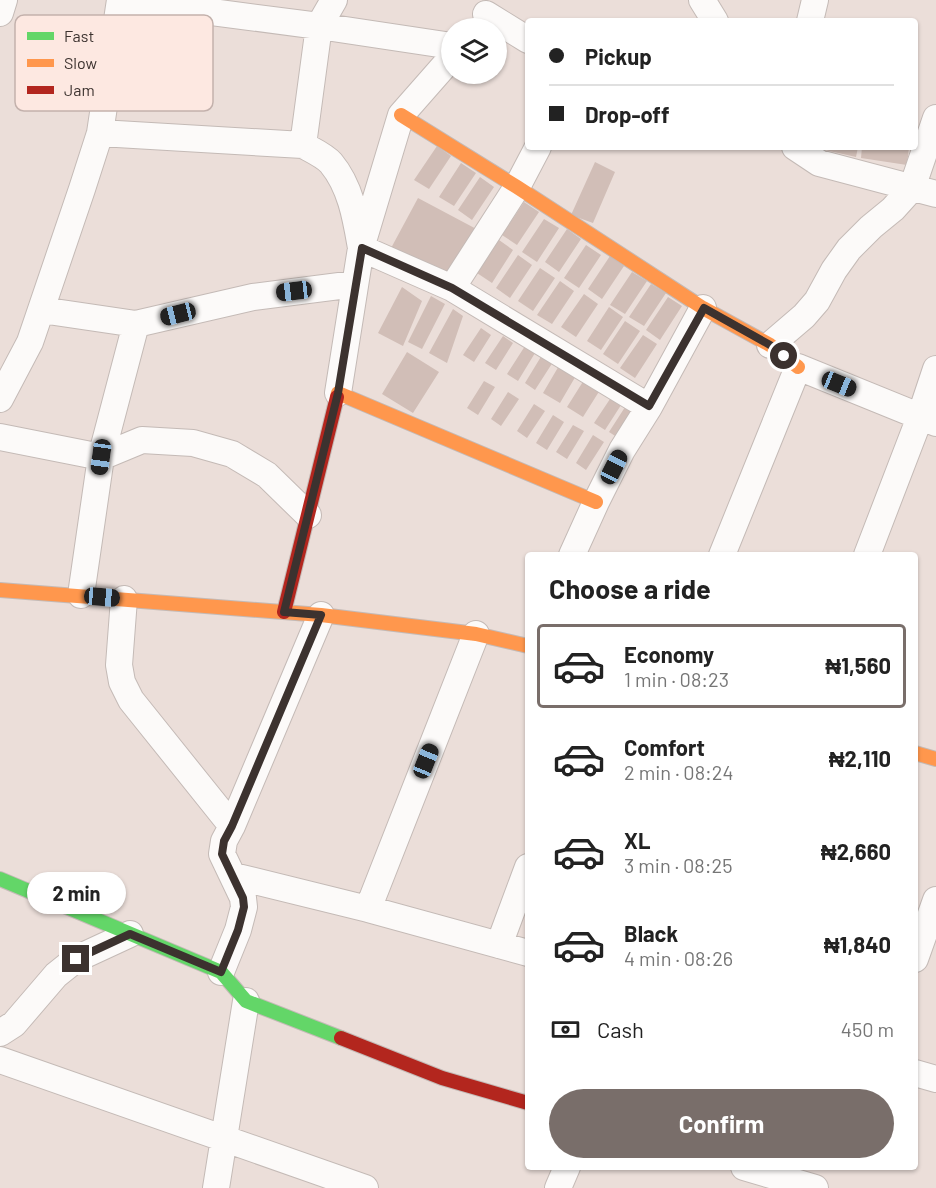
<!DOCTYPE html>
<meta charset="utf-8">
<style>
body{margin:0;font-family:Barlow,sans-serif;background:#f2f2f2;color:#222;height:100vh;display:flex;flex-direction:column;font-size:22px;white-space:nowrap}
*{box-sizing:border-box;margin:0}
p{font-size:20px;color:#767676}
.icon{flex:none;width:33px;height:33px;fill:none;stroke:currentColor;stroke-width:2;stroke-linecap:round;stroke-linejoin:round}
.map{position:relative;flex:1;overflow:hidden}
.details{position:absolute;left:525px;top:552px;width:393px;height:618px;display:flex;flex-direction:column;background:#fff;border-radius:6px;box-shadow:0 2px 4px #0004}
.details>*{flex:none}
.banner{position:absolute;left:525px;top:18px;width:393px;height:132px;border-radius:6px;box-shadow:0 2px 4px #0004;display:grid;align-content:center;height:132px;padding:0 24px;background:#fff}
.buttons{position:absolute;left:441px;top:18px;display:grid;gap:12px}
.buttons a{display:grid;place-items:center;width:66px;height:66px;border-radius:50%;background:#fff;box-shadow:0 2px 4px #0004;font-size:30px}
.end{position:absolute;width:27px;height:27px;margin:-14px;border:8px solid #3c322f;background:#fff;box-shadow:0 0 0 3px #fff}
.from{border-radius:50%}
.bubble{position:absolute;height:42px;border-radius:21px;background:#fff;box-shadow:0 2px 4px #0004;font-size:20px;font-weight:700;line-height:42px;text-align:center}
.car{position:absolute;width:18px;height:36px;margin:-18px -9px;border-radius:8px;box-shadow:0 0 4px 2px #0007;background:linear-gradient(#222 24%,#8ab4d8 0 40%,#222 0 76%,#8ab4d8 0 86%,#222 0)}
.banner b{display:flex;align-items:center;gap:21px;height:57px;font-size:22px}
.banner b+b{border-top:2px solid #e0e0e0}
.banner i{width:15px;height:15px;background:#222}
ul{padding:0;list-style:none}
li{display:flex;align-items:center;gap:18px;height:84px;margin:0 12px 9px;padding:0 12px;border:3px solid transparent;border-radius:6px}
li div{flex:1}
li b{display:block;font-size:22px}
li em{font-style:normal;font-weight:700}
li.active{border-color:#796e6a}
li>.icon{width:54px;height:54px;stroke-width:1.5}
h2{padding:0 24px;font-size:27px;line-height:72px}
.pay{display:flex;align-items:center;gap:15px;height:66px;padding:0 24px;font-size:22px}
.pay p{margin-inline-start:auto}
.action{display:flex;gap:12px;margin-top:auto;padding:12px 24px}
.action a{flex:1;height:69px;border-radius:36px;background:#796e6a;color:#fff;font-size:24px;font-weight:700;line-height:69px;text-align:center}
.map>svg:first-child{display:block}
.building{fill:#d1beb7}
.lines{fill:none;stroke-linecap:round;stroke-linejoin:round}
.street-casing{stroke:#c4bab6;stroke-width:28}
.fast-casing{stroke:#c4bab6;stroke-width:16}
.slow-casing{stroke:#c4bab6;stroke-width:16}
.jam-casing{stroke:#c4bab6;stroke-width:16}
.street{stroke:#fcfaf9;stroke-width:26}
.fast{stroke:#63d668;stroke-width:14}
.slow{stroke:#ff974d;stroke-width:14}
.jam{stroke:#b3261e;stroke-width:14}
.route{stroke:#3c322f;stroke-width:8}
.key{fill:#fde8e1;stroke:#c3b1ac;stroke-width:1.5}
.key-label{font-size:16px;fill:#3c322f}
</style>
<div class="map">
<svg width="936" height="1188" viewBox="0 0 936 1188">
<rect width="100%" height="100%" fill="#ebded9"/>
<path class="building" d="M437,146L451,156L429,189L414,180Z
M812,147H858L856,157Z
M862,147H909L907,165L861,158Z
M595,162L615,172L593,223L571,215Z
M461,163L476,173L454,206L439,197Z
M480,177L494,187L472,220L458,210Z
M418,198L482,232L454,284L390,250Z
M524,202L539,212L517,245L502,235Z
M544,219L559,228L537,262L522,252Z
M567,229L581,239L559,272L545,262Z
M499,240L513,250L492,283L477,273Z
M586,245L601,255L579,288L564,278Z
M518,255L532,265L510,298L496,288Z
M610,256L624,266L602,299L588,289Z
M540,268L555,278L533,311L518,301Z
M632,272L647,281L625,314L610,305Z
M560,281L574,291L552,324L537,315Z
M651,284L666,293L644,326L629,317Z
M402,287L422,301L403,346L378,333Z
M584,294L598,304L576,337L561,327Z
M431,296L445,304L422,349L408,342Z
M668,297L682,306L660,340L646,330Z
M609,307L623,317L601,350L587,341Z
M453,309L463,316L447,363L429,353Z
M625,321L640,331L618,364L603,354Z
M481,328L491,335L474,362L463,355Z
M643,335L657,344L635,378L620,368Z
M503,336L513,343L496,370L485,363Z
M525,346L535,353L518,381L507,374Z
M407,352L439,372L413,413L382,394Z
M542,355L553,362L535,390L525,383Z
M560,364L577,374L560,403L543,393Z
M584,380L600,390L583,417L567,407Z
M484,381L495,387L478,415L467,408Z
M508,392L519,399L501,426L491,419Z
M612,396L623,402L605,430L594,423Z
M534,404L545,411L527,438L517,431Z
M627,404L638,411L620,439L609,432Z
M553,415L564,422L547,450L536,443Z
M573,425L584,431L567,459L556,452Z
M593,435L604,442L586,470L576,463Z"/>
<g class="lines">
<defs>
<path id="street" d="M120,0L319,26L334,0
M702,0L715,21
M0,13L4,0
M486,14L528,40
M810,21L815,0
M100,133L303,145L319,26L452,46
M303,145C312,150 325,156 331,163C351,187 356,219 361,248L452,288L649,407
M795,147L819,163L936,194
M452,288L517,187L538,147
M41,310L136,324L101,457L142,440L193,443L232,454L267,475L308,515
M136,324L253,297L355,284
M770,345L804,316L817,301L834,270L849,249L871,227L893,209L912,188L936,118
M338,393L361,248L401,115L452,57
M0,399L30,342L82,189L100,133L120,0
M0,437L101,457L81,595
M572,555L596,502L622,450L649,407L703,308
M722,555L798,367L936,423
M867,555L920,417L936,369
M124,599L119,665L122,682L131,700L232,826
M234,876L368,909L528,953
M368,909L476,634
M499,945L528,867
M915,959L936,900
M221,972L238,930L244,907L243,898L222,854L224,841L232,826L321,615
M0,1033L14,1024L56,975L76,959L130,934
M0,1060L365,1188
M915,1073L936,1079
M744,1167L815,1188
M216,1188L246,1001
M558,1188L567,1167"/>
<path id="fast" d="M0,879L221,972L246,1001L341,1038"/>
<path id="slow" d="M401,115L517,187L703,308L770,345L798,367
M337,397L338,393L596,502
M0,590L321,615L476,634L528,646
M915,753L936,759"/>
<path id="jam" d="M284,612L337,397
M341,1038L442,1078L528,1103"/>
</defs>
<use href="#street" class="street-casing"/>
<use href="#fast" class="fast-casing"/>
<use href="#slow" class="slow-casing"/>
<use href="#jam" class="jam-casing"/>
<use href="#street" class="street"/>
<use href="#fast" class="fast"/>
<use href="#slow" class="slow"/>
<use href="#jam" class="jam"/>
</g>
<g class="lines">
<path class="route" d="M76,959L130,934L221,972L238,930L244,907L243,898L222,854L224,841L232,826L321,615L284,612L338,393L362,248L452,288L649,406L704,308L770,345L784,356"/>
</g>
<rect x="15" y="15" width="198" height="96" rx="9" class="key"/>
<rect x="27" y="32" width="27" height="8" fill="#63d668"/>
<rect x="27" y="59" width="27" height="8" fill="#ff974d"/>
<rect x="27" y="86" width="27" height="8" fill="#b3261e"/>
<g class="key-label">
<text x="64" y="42">Fast</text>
<text x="64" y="69">Slow</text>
<text x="64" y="96">Jam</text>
</g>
</svg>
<div class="buttons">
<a><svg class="icon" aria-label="layers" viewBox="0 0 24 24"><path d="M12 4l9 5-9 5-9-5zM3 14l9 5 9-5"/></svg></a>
</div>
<i class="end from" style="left:784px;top:356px"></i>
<i class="end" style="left:76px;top:959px"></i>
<div class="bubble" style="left:27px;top:872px;width:99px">2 min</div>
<i class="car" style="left:294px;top:291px;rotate:263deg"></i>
<i class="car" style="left:178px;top:314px;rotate:256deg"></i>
<i class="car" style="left:839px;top:384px;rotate:112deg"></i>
<i class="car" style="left:101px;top:457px;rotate:188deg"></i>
<i class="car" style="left:614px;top:467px;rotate:27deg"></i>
<i class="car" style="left:102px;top:597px;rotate:95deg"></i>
<i class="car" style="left:426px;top:761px;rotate:22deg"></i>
<div class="banner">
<b><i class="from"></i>Pickup</b>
<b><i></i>Drop-off</b>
</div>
<section class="details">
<h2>Choose a ride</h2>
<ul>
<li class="active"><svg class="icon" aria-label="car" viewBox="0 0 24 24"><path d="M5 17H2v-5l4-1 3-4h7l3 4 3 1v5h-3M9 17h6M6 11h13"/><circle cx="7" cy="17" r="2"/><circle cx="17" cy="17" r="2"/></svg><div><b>Economy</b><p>1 min · 08:23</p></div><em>₦1,560</em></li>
<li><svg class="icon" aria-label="car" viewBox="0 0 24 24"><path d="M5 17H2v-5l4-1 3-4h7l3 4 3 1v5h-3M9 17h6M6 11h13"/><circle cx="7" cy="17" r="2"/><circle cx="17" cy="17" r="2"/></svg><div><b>Comfort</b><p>2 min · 08:24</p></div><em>₦2,110</em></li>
<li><svg class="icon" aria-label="car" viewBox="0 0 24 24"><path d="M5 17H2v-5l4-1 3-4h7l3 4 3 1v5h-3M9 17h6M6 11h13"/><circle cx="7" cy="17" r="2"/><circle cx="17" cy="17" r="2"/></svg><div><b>XL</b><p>3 min · 08:25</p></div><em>₦2,660</em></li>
<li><svg class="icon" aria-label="car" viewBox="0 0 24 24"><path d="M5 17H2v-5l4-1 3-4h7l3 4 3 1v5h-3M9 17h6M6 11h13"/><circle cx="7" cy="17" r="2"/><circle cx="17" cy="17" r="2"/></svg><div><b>Black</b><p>4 min · 08:26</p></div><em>₦1,840</em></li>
</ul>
<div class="pay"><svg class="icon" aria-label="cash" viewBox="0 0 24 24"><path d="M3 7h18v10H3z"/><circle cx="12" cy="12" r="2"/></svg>Cash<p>450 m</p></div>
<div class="action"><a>Confirm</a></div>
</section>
</div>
